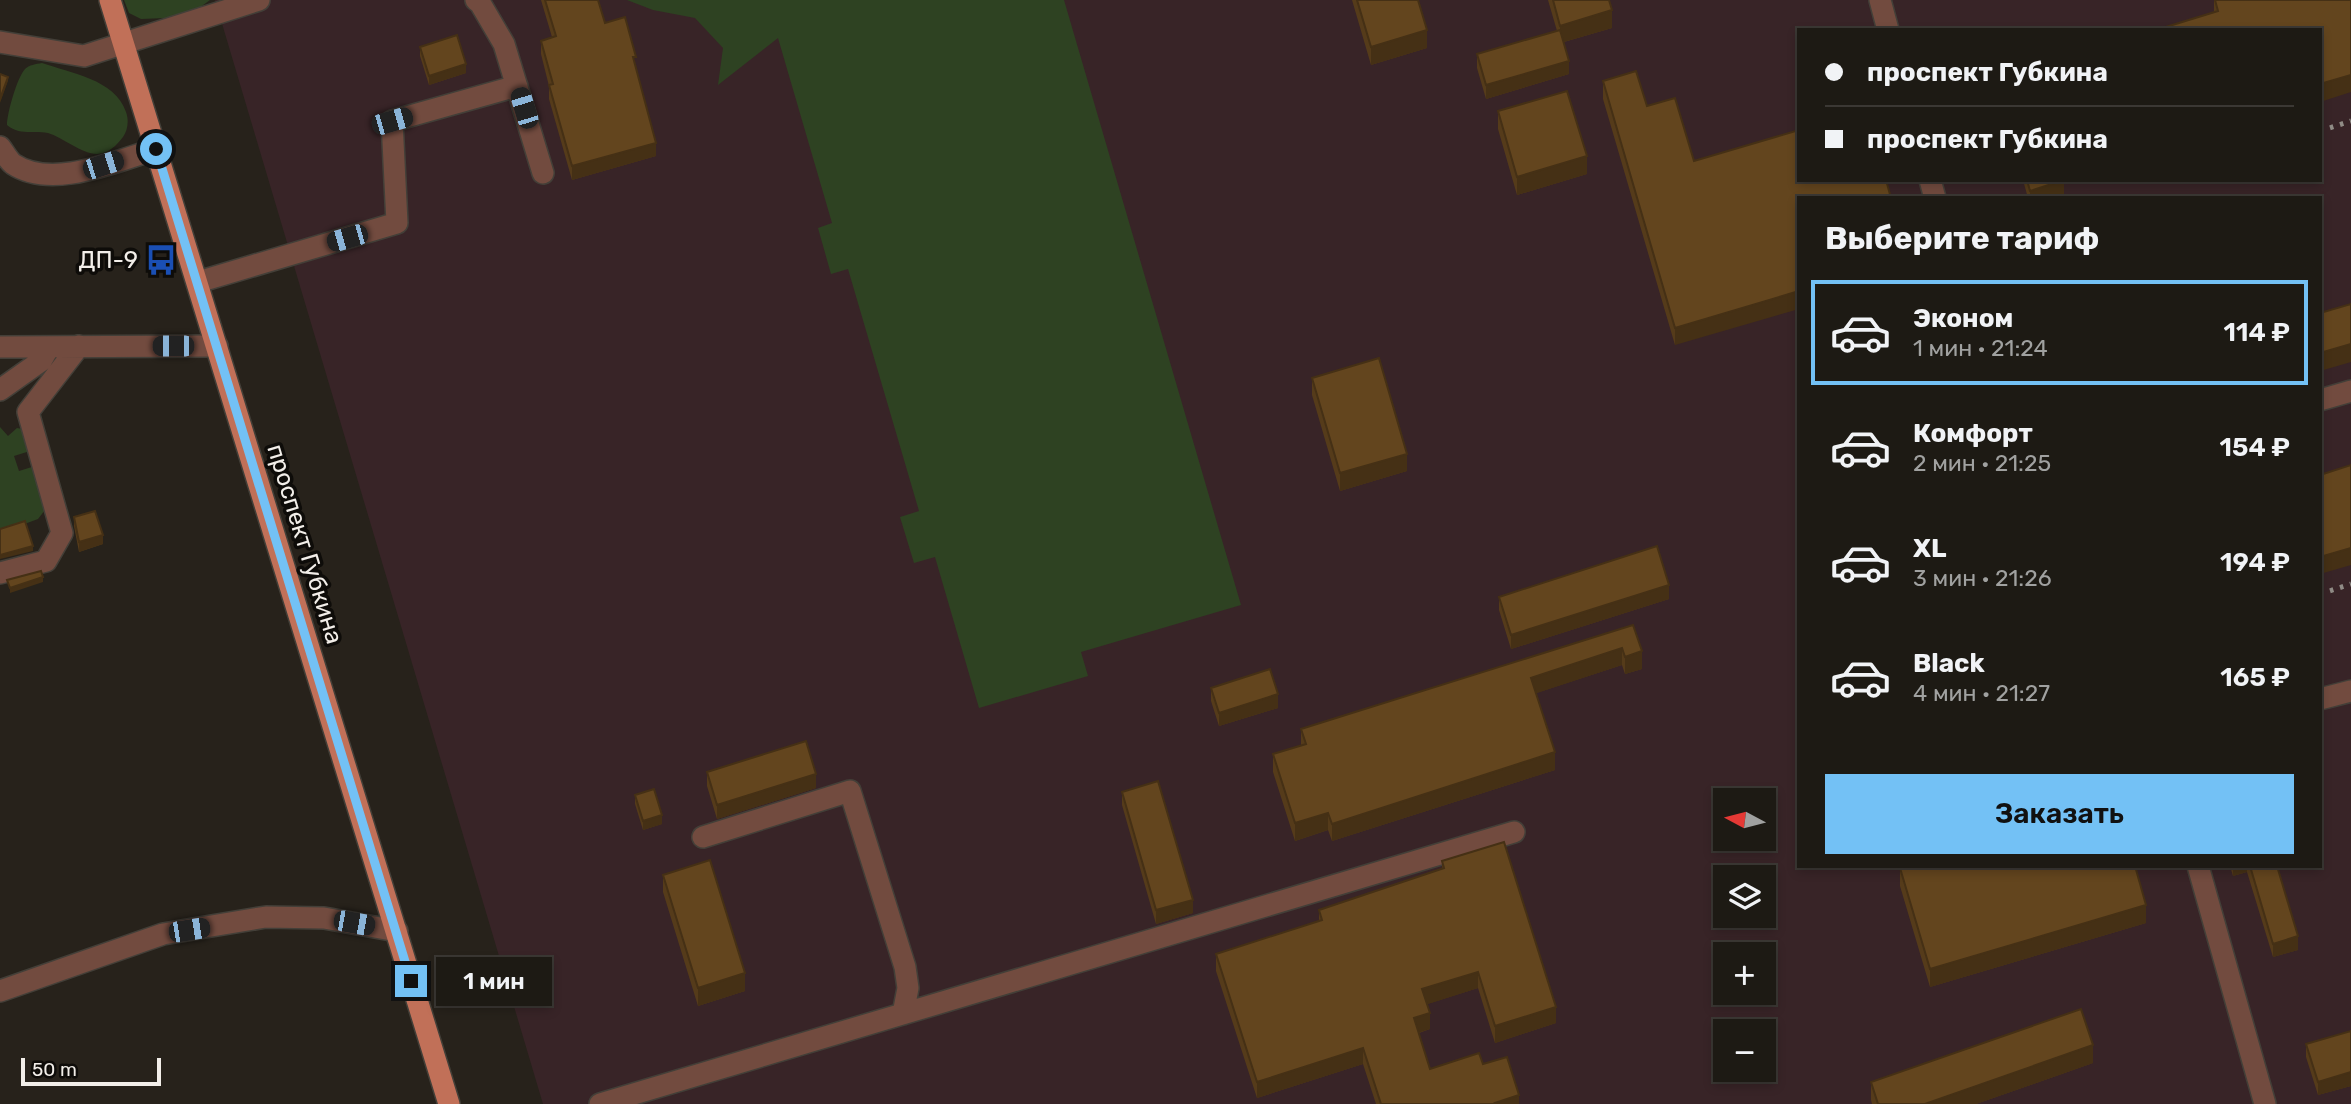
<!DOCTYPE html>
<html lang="ru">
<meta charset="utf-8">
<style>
body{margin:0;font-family:Rubik,sans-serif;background:#2a2722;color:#f1f3f6;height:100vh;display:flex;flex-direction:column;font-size:26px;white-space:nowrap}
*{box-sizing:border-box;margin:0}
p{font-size:23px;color:#a0a1a0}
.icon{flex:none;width:38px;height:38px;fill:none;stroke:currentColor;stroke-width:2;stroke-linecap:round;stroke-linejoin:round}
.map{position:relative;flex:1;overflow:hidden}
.sheet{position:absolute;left:1797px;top:196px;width:525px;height:672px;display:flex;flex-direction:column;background:#1d1a14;border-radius:0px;box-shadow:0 4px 10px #0003,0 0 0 2px #3b3834}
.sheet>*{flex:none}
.hud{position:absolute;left:1797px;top:28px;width:525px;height:154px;border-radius:0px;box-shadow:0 4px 10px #0003,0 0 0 2px #3b3834;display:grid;align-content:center;height:154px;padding:0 28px;background:#1d1a14}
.needle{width:46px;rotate:277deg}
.fabs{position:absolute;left:1713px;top:788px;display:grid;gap:14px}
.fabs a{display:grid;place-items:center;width:63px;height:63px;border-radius:0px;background:#1d1a14;box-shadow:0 4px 10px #0003,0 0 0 2px #3b3834;font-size:35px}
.scale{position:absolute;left:21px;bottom:18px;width:140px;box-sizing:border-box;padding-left:7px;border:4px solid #f2eee9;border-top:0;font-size:19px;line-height:24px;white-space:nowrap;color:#f2eee9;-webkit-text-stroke:5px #0e0c09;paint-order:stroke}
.end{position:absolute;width:32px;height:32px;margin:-16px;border:9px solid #73c1f5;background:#111;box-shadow:0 0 0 4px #111}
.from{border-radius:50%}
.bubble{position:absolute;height:49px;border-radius:0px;background:#1d1a14;box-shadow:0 4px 10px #0003,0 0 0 2px #3b3834;font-size:23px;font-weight:600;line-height:49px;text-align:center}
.car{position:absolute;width:21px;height:42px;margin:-21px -10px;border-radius:9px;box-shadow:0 0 5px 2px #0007;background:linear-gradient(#222 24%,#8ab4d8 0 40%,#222 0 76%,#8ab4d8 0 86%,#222 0)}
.hud b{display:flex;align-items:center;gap:24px;height:66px;font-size:26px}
.hud b+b{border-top:2px solid #3b3834}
.hud i{width:18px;height:18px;background:#f1f3f6}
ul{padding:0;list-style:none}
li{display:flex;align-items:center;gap:21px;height:105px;margin:0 14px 10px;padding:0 14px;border:4px solid transparent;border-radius:0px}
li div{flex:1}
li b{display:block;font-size:26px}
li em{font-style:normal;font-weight:600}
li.active{border-color:#73c1f5}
li>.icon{width:63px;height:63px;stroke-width:1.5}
h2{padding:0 28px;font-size:32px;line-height:84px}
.primary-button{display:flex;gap:14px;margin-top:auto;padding:14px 28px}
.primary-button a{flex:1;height:80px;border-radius:0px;background:#73c1f5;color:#111;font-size:28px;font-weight:600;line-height:80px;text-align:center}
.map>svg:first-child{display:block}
.industrial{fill:#382427;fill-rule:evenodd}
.green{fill:#2e4222}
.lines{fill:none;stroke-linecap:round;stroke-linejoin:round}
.minor-casing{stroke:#433f38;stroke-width:24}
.major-casing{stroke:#433f38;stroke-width:24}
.minor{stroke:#724b3f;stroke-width:21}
.major{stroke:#c17058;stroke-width:21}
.rail{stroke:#908c86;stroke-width:5;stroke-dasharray:3.5 7;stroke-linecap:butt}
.wall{fill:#553b1a}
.shaded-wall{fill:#453015}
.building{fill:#63451e;stroke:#453015;stroke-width:2}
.route{stroke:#73c1f5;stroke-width:9}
.labels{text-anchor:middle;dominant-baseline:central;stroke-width:7;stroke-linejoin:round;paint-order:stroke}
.poi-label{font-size:24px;fill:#f2eee9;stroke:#0e0c09;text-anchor:end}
.street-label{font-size:24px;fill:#f2eee9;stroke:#0e0c09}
</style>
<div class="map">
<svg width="2351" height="1104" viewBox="0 0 2351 1104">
<rect width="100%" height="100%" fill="#27221b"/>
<path class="industrial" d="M215,0H2351V1104H543ZM1799,30H2320V180H1799ZM1799,198H2320V866H1799ZM1726,800H1764V838H1726ZM1726,877H1764V915H1726ZM1726,954H1764V992H1726ZM1726,1031H1764V1069H1726Z"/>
<path class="green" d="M124,0H210L191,14L166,18L141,19L129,13Z
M627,0H1064L1241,605L1081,652L1088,676L979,708L935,557L914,563L900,517L919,511L848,269L831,274L818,228L832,223L778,38L718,85L723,48L695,18L653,10Z
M42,63C70,73 115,79 126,112C129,120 128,130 123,137C117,145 108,154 97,154C82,154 62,137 48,133C33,130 20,136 7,125C7,113 17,78 25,69C29,65 36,64 42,63Z
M0,427L8,436L17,428L22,429L30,451L14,456L19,471L35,466L45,510L38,519L0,533Z"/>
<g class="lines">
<defs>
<path id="minor" d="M476,0L480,3L504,44L543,173
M1880,0L1888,30
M0,42L84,56L259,0
M0,147C4,152 8,160 13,164C52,190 116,161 156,149
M1930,180L1935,198
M198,282L397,223L392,121L517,86
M0,347L217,346
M0,390L41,361L49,347
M2320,400L2351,391
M0,573L46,561L62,533L28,412L79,346
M2320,699L2351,691
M703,837L850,791L905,967L908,988L903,1014
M2198,866L2265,1104
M0,991L163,934L266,917L324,918L397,931
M600,1104L1514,832"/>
<path id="major" d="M110,0L449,1104"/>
</defs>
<use href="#minor" class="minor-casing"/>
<use href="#major" class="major-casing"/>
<use href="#minor" class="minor"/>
<use href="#major" class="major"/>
<path class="rail" d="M2320,131L2351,121
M2320,594L2351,584"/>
</g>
<path class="wall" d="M541,0H598L605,23L636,69L656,156L572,180L549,99V86L541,54V41L552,37Z
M1352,0H1418L1427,48L1371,65Z
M1548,0H1609L1612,28L1564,42L1569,74L1486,99L1477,68V54L1557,31Z
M2214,0H2351L2214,12Z
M420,47L466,73L429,85L420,56Z
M1603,81L1647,106L1694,161L1675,345L1603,99Z
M1498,111L1587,174L1517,195L1498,129Z
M2023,180H2064V194L2051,198H2028Z
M1312,378L1407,471L1340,491L1312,395Z
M74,517L103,544L79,552L74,526Z
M1499,597L1669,599L1511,649L1499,610Z
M1633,625L1642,669L1625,674L1622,665L1536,693L1555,770L1332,841L1328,830L1295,841L1273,772V754L1301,746V729Z
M1211,688L1278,708L1219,726L1211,701Z
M707,772L816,788L717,819L707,786Z
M1122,792L1193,913L1156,924L1122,805Z
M635,795L662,824L643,830L635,804Z
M1442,861L1556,1023L1495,1043L1478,988L1427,1004L1430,1029L1419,1033L1430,1069L1483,1064L1519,1104H1376L1363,1064L1257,1098L1216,971V954L1319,921V910L1442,869Z
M2230,866H2277L2298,950L2273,957L2247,872L2233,876Z
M1900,868L2146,923L1930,987L1900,886Z
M663,875L745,991L698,1006L663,892Z
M2351,1031V1086L2318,1095L2306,1057V1044Z
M2093,1063L1976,1104H1872L1871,1100V1082Z"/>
<path class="shaded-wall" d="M1612,10V28L1560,43V26Z
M1427,30V48L1371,65V47Z
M1569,61V74L1486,99V85Z
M466,64V73L429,85V76Z
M2351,75V92L2320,102V84Z
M8,77V81L0,103V99Z
M656,143V156L572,180V166Z
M1587,156V174L1517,195V177Z
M2064,180V194L2051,198H2030V191Z
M1799,291V309L1675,345V328Z
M2351,344V362L2320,371V353Z
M1407,454V471L1340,491V473Z
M103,535V544L79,552V542Z
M33,546V551L0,559V555Z
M2351,548V565L2320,574V557Z
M43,577V582L10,593V588Z
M1669,585V599L1511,649V635Z
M1622,648V665L1531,695V678Z
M1642,651V669L1625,674V657Z
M1278,694V708L1219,726V713Z
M1555,752V770L1332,841V824Z
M816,774V788L717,819V805Z
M1328,813V830L1295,841V823Z
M662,815V824L643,830V821Z
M2233,866H2247V872L2233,876Z
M1193,900V913L1156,924V910Z
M2146,905V923L1930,987V969Z
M2298,936V950L2273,957V944Z
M1478,972V988L1422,1006V989Z
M745,973V991L698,1006V988Z
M1556,1007V1023L1495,1043V1026Z
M1430,1013V1029L1414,1034V1018Z
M2093,1045V1063L1976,1104H1925Z
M1363,1048V1064L1257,1098V1082Z
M2351,1072V1086L2318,1095V1082Z
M1519,1095V1104H1495V1103Z"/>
<path class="building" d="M545,0H598L605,23L625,17L636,57H633L656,143L572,166L549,85L553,84L541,41L556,36Z
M1357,0H1418L1427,30L1371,47Z
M1553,0H1609L1612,10L1560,26Z
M2215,0H2351V75L2320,84V30H2156L2218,11Z
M1560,30L1569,61L1486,85L1477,54Z
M457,35L466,64L429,76L420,47Z
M1636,71L1647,106L1675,98L1694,161L1799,130V180H1886L1891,198H1799V291L1675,328L1603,81Z
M0,74L8,77L0,99Z
M1567,91L1587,156L1517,177L1498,111Z
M2027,180H2064L2030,191Z
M2351,304V344L2320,353V313Z
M1379,358L1407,454L1340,473L1312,378Z
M2351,465V548L2320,557V475Z
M95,511L103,535L79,542L74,517Z
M25,521L33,546L0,555V529Z
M1657,546L1669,585L1511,635L1499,597Z
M41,571L43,577L10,588L7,580Z
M1633,625L1642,651L1625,657L1622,648L1531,678L1555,752L1332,824L1328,813L1295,823L1273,754L1306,744L1301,729Z
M1270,669L1278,694L1219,713L1211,688Z
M806,741L816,774L717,805L707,772Z
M1158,781L1193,900L1156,910L1122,792Z
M654,789L662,815L643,821L635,795Z
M1504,842L1556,1007L1495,1026L1478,972L1422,989L1430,1013L1414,1018L1430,1069L1479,1053L1483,1064L1507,1057L1519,1095L1495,1103L1496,1104H1381L1363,1048L1257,1082L1216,954L1322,920L1319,910L1444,868L1442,861Z
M710,860L745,973L698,988L663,875Z
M1906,866H2135L2146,905L1930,969L1900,868Z
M2250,866H2277L2298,936L2273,944Z
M2081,1009L2093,1045L1925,1104H1878L1871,1082Z
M2351,1031V1072L2318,1082L2306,1044Z"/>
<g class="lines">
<path class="route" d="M156,149L411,981"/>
</g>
<defs>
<symbol id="bus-bare" viewBox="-9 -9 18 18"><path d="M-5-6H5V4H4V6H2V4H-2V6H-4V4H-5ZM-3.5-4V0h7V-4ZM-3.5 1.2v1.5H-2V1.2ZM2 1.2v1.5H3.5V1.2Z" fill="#1a4fb4" stroke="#0e0c09" stroke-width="2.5" paint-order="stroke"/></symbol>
</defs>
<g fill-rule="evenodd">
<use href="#bus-bare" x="139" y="238" width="44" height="44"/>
</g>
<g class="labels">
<g class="poi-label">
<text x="138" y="260">ДП-9</text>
</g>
<g class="street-label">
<text transform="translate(305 544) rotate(73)">проспект Губкина</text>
</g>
</g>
</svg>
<div class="fabs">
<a><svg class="needle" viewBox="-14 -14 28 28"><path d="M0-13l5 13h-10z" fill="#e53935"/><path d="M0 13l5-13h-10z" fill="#a0a1a0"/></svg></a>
<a><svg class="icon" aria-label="layers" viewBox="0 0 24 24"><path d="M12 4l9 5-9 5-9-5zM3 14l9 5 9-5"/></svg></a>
<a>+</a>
<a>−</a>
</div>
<div class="scale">50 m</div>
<i class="end from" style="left:156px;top:149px"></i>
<i class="end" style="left:411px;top:981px"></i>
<div class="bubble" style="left:436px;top:957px;width:116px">1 мин</div>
<i class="car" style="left:524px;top:108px;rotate:343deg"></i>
<i class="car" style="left:392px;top:121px;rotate:74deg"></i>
<i class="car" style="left:103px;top:165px;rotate:72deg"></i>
<i class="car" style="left:347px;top:238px;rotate:254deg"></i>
<i class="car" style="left:173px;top:346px;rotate:270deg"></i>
<i class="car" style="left:354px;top:923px;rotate:100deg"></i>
<i class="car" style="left:189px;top:930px;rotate:81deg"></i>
<div class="hud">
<b><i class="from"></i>проспект Губкина</b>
<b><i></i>проспект Губкина</b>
</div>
<section class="sheet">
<h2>Выберите тариф</h2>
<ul>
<li class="active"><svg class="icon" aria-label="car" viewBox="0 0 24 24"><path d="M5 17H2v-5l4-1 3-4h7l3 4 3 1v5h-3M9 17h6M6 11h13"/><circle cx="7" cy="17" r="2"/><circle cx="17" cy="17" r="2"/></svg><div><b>Эконом</b><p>1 мин · 21:24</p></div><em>114 ₽</em></li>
<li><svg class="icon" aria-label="car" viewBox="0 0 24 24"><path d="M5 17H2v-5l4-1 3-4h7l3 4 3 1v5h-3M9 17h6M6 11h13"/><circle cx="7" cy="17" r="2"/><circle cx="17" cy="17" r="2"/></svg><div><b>Комфорт</b><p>2 мин · 21:25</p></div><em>154 ₽</em></li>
<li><svg class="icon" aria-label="car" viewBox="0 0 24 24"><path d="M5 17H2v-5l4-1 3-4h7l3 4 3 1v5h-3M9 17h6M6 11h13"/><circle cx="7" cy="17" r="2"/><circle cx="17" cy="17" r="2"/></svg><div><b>XL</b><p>3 мин · 21:26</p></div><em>194 ₽</em></li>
<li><svg class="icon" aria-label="car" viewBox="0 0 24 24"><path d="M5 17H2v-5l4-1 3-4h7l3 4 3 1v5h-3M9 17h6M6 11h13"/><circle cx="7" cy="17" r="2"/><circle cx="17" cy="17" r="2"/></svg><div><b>Black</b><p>4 мин · 21:27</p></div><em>165 ₽</em></li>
</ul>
<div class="primary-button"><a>Заказать</a></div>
</section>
</div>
